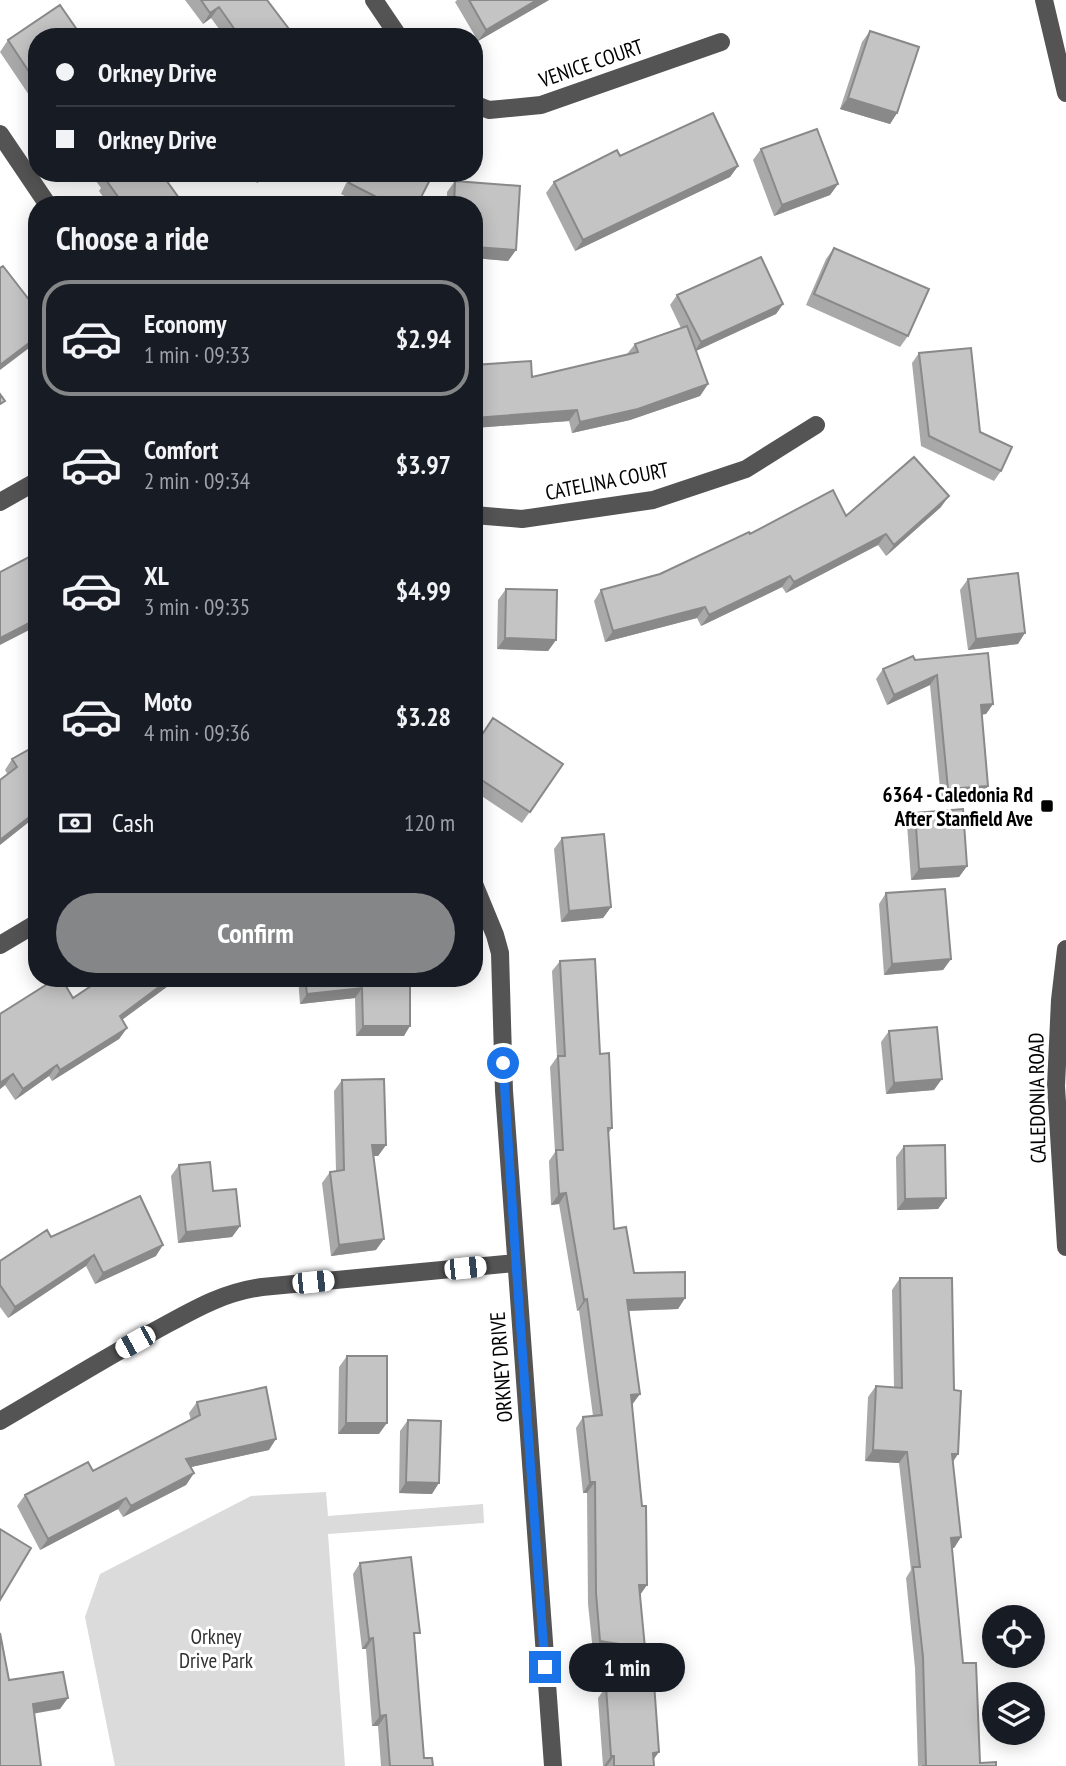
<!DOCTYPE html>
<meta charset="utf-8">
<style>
body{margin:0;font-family:"PT Sans Narrow",sans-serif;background:#20242c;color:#f1f3f6;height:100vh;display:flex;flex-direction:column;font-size:26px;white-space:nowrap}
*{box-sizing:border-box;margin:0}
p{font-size:23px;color:#9ea1a6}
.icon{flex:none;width:38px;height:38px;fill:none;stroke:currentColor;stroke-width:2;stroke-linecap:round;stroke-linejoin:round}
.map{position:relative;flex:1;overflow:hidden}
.sheet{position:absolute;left:28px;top:196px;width:455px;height:791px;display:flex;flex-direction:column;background:#171b24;border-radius:28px;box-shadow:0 4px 18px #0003}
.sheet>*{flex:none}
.banner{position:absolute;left:28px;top:28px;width:455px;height:154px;border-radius:28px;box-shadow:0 4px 18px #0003;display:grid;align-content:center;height:154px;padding:0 28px;background:#171b24}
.fabs{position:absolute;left:982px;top:1605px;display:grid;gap:14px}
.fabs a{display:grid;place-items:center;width:63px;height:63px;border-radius:50%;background:#171b24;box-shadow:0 4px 18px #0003;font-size:35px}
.end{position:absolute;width:32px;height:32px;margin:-16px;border:9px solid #1a73e8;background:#fff;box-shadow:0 0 0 4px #fff}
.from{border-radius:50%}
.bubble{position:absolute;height:49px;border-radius:24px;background:#171b24;box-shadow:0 4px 18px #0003;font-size:23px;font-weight:800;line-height:49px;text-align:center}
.car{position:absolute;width:21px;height:42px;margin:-21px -10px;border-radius:9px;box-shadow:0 0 5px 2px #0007;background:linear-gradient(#fff 24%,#345 0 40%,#fff 0 76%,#345 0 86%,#fff 0)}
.banner b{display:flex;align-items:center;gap:24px;height:66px;font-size:26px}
.banner b+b{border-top:2px solid #363941}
.banner i{width:18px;height:18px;background:#f1f3f6}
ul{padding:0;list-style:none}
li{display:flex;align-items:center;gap:21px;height:116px;margin:0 14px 10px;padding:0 14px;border:4px solid transparent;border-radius:28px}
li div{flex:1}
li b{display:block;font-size:26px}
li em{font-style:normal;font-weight:800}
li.active{border-color:#858687}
li>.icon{width:63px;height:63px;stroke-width:1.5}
h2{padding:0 28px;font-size:32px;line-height:84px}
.pay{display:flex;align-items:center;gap:18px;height:77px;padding:0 28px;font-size:26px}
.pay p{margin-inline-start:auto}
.button{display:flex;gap:14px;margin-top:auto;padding:14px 28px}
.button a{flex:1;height:80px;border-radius:42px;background:#858687;color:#fff;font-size:28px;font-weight:800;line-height:80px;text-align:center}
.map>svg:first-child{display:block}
.green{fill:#dbdbdb}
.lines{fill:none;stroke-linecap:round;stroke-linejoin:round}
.minor{stroke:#545454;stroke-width:18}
.wall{fill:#a9a9a9}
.shaded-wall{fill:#898989}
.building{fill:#c4c4c4;stroke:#898989;stroke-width:2}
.route{stroke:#1a73e8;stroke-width:9}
.poi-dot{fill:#000;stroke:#fff;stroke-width:2.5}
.labels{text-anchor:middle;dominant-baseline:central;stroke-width:6;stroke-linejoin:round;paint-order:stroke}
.street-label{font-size:21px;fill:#000;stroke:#fff}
.poi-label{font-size:21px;font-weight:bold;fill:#000;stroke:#fff;text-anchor:end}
.park-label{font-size:21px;fill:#323232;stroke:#fff}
</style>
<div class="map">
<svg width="1066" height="1766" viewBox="0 0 1066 1766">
<rect width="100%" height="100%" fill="#fff"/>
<path class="green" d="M326,1492L328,1516L483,1504L484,1523L328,1534L345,1766H115L85,1617L100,1574L251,1496Z"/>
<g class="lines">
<path class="minor" d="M374,0L399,37
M1044,0L1066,93
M474,104L489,110L541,105L721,42
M0,134L48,205
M0,502L37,481
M474,515L522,519L653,500L746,469L816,425
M474,884L495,935L500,953L504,1091L553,1766
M0,945L37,923
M1066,949L1060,1000L1056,1086L1066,1247
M0,1421C50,1392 98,1362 149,1334C187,1314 218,1293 262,1287L516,1263"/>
</g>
<path class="wall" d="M185,0H267L295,37H225L211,18L203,24Z
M457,0H549L478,41L455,2Z
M870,31L897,113L890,124L840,109L862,42Z
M37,37V102L35,99L33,101L0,52L8,40Z
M761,149L838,184L830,195L774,216L753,160Z
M620,156L738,166L730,177L575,251L546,193L554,182Z
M90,173H161L184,205H109L99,191L101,188Z
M249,173H269L257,183Z
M351,173H433L417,205H362L341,194Z
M455,181L520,186L516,250L508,261L474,258V205H447V192Z
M834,248L908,336L900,347L806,305L826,259Z
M677,295L783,304L776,314L696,350L708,384L700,396L630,420L572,433L569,421L474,428V365L532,377L627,354L635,344L681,328L670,305Z
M919,353L980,432L1001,471L994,481L921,446L912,363Z
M941,507L886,556L878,545L786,593L782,587L701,626L697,618L605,642L594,601L601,590L660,574L750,534L846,516Z
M968,579L1018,644L968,650L960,590Z
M506,589L556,640L548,651L497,649L498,600Z
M915,660L993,704L986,714L981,715V796L941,799L930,685L887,705L876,679L883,669Z
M37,745V823L5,770L12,759Z
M474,747L563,764L522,823L474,791Z
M915,813L967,866L959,877L911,880L907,824Z
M562,838L611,907L603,918L561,922L554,849Z
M886,893L951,959L943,970L884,975L879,904Z
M560,961L600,1054L612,1128L608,1134L614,1229L634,1273L685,1298L678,1309L629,1311L632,1404L647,1585L640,1595L645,1648L637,1659L593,1652L588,1604L587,1493H583L576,1428L583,1417L593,1416L579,1310L577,1311L559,1204L551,1205L549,1161L555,1152L550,1067L557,1057L552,971Z
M103,978H179L122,1020L127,1028L119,1039L52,1081L49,1076L15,1100L5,1085L0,1089V1014L73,998Z
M298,978H410L404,1036H356L355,998L300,1004Z
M889,1031L934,1090L886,1094L881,1042Z
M342,1080L386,1145L378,1156H373L376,1250L331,1256L322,1183L330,1172L336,1171L334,1091Z
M904,1146L946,1198L938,1209L897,1210L896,1157Z
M179,1165L213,1191L240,1226L232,1237L178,1243L171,1176Z
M51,1237L156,1256L95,1284L86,1266L8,1318L0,1307V1261Z
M900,1278L954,1390L958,1454L953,1462L961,1537L954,1548H952L963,1663L980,1763L918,1766L915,1668L906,1578L911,1570L899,1463L865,1461L868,1397L876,1386L894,1387L892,1290Z
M347,1356L379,1434H338L339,1367Z
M197,1402L269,1450L190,1467L194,1473L186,1485L123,1517L118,1509L40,1550L17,1506L25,1495L93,1471L191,1420L189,1413Z
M408,1420L432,1494L399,1493L400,1431Z
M360,1563L415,1640L424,1758L433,1766H381L378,1726H372L366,1649H362L353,1574Z
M606,1687L653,1760L654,1766H603L598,1698Z"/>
<path class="shaded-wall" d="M537,0H549L478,41L486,30Z
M219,7L211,18L203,24L210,13Z
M848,98L897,113L890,124L840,109Z
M738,166L730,177L575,251L583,240Z
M263,173H269L257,183Z
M838,184L830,195L774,216L782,205Z
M474,247L516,250L508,261L474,258Z
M783,304L776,314L694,352L701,342Z
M37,337V342L0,370V365Z
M708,384L700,396L630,420L572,433L580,422Z
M577,410L569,421L474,428V418Z
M949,496L941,507L886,556L894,545Z
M886,534L878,545L786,593L794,582Z
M790,576L782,587L701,626L709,615Z
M705,607L697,618L605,642L613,631Z
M37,619V626L0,645V638Z
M1025,633L1018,644L968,650L976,639Z
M505,638L556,640L548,651L497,649Z
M937,675L930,685L887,705L894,695Z
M993,704L986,714L973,715L981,705Z
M988,786L981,796L941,799L948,789Z
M37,811V814L34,818L0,845V840Z
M967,866L959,877L911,880L919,869Z
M611,907L603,918L561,922L569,911Z
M951,959L943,970L884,975L892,964Z
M171,978H179L112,1027L120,1016Z
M362,988L355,998L300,1004L307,994Z
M363,1026H410L404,1036H356Z
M127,1028L119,1039L52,1081L60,1070Z
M57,1065L49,1076L15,1100L23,1089Z
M13,1074L5,1085L0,1089V1083Z
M942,1079L934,1090L886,1094L894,1083Z
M372,1145H386L378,1156H364Z
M566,1193L559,1204L551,1205L559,1194Z
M946,1198L938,1209L897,1210L905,1199Z
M240,1226L232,1237L178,1243L186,1232Z
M384,1239L376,1250L331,1256L339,1245Z
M163,1245L156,1256L95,1284L103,1273Z
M94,1255L86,1266L8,1318L15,1307Z
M685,1298L678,1309L620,1311L627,1300Z
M587,1299L579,1310L577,1311L584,1300Z
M640,1394L632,1405L631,1395Z
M346,1423H387L379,1434H338Z
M276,1439L269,1450L178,1470L186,1459Z
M873,1450L907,1452L899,1463L865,1461Z
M952,1454H958L950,1465Z
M194,1473L186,1485L123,1517L131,1506Z
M406,1482L439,1483L432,1494L399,1493Z
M590,1482H595L587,1493H583Z
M126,1498L118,1509L40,1550L48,1539Z
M961,1537L954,1548L943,1549L951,1538Z
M639,1585H647L639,1596Z
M373,1638L366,1649H362L369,1639Z
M600,1641L645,1648L637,1659L593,1652Z
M68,1698L60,1709L26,1715L33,1704Z
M386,1715L378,1726H372L380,1716Z
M659,1752L651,1763L653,1753Z
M611,1756H614L607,1766H604Z"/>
<path class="building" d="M201,0H267L295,37H240L219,7L210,13Z
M469,0H537L486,30Z
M60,5L82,37H37V84L8,40Z
M870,31L919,47L897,113L848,98Z
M713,113L738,166L583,240L554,182L617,150L620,156Z
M817,129L838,184L782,205L761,149Z
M106,173H161L184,205H124L106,180L109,178Z
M354,173H433V174L417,205H392L349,183Z
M455,181L520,186L516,250L474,247V205H454Z
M834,248L929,289L908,336L814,294Z
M761,257L783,304L701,342L677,295Z
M3,266L37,310V337L0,365V268Z
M687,326L708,384L638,409L580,422L577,410L474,418V365L531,361L532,377L638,352L635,344Z
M971,348L980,432L1012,447L1001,471L929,436L919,353Z
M0,394L5,401L0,404Z
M914,457L949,496L894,545L886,534L794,582L790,576L709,615L705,607L613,631L601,590L660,574L749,532L750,534L833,490L846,516Z
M37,553V619L0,638V572Z
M1018,573L1025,633L976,639L968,579Z
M506,589L557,590L556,640L505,638Z
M988,653L993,704L981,705L988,786L948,789L937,675L894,695L883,669L913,656L915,660Z
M493,718L563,764L530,812L474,775V747Z
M37,745V811L0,840V780L17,767L12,759Z
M963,809L967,866L919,869L915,813Z
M604,834L611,907L569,911L562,838Z
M945,889L951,959L892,964L886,893Z
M595,959L600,1054L609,1053L612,1128H608L614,1229L626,1227L634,1273L685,1272V1298L627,1300L640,1394L631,1395L642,1506H646L647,1585H639L645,1648L600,1641L596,1593L595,1482H590L583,1417L602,1415L587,1299L584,1300L566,1193L559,1194L556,1150H563L558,1056H565L560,961Z
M57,978H61L73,998L103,978H171L120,1016L127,1028L60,1070L57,1065L23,1089L13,1074L0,1083V1014Z
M305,978H410V1026H363L362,988L307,994Z
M937,1027L942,1079L894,1083L889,1031Z
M384,1079L386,1145H372L384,1239L339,1245L330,1172L344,1170L342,1080Z
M945,1145L946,1198L905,1199L904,1146Z
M210,1162L213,1191L236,1189L240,1226L186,1232L179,1165Z
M140,1196L163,1245L103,1273L94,1255L15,1307L0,1285V1261L47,1230L51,1237Z
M900,1278H952L954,1390L961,1391L958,1454H952L961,1537L951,1538L963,1663H976L980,1763L996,1762V1766H922H926L923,1657L913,1567H920L907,1452L873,1450L876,1386L902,1388Z
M347,1356H387V1423H346Z
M266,1387L276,1439L186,1459L194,1473L131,1506L126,1498L48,1539L25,1495L88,1462L93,1471L200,1415L197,1402Z
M408,1420L441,1421L439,1483L406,1482Z
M0,1529L31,1548L0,1600Z
M411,1557L420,1633H414L424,1758H432L433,1766H390L386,1715L380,1716L373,1638L369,1639L360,1563Z
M0,1633L9,1680L63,1672L68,1698L33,1704L41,1766H0Z
M654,1683L659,1752L653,1753L654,1766H614V1756H611L606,1687Z"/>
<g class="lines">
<path class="route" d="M503,1063L516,1263L545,1667"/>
</g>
<rect class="poi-dot" x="1040" y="799" width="14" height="14" rx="3.5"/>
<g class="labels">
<g class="street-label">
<text transform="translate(591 63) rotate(-19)">VENICE COURT</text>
<text transform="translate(607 481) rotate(-11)">CATELINA COURT</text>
<text transform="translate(1037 1098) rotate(-91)">CALEDONIA ROAD</text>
<text transform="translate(501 1367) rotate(-94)">ORKNEY DRIVE</text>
</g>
<g class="poi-label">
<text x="1033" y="794">6364 - Caledonia Rd<tspan x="1033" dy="24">After Stanfield Ave</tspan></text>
</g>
<g class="park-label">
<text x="216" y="1636">Orkney<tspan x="216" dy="24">Drive Park</tspan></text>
</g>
</g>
</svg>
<div class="fabs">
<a><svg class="icon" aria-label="locate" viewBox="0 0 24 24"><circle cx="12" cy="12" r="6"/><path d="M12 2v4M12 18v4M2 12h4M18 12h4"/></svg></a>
<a><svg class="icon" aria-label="layers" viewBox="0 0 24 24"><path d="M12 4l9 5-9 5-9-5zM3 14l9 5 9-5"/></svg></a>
</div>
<i class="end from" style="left:503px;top:1063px"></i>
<i class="end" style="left:545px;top:1667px"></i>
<div class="bubble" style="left:569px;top:1643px;width:116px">1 min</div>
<i class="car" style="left:465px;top:1268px;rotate:84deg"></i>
<i class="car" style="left:313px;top:1282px;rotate:84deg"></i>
<i class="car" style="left:135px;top:1342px;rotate:241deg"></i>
<div class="banner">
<b><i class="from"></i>Orkney Drive</b>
<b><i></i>Orkney Drive</b>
</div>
<section class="sheet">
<h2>Choose a ride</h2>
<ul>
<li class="active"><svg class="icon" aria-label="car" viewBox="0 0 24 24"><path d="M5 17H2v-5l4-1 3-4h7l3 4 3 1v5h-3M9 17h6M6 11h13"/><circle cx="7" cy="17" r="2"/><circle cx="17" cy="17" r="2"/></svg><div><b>Economy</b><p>1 min · 09:33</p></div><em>$2.94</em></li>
<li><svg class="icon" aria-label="car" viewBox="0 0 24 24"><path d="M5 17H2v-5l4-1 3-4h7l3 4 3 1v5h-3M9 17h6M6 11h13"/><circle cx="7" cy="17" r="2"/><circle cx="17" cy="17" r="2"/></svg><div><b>Comfort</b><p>2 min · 09:34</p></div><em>$3.97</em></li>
<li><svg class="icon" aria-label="car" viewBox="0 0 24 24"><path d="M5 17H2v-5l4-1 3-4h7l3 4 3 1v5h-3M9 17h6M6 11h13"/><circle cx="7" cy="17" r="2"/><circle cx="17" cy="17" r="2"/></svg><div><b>XL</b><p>3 min · 09:35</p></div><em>$4.99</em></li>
<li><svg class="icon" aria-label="car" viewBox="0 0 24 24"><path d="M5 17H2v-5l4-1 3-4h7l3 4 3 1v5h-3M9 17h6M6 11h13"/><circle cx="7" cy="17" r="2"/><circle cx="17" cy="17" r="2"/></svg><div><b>Moto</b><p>4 min · 09:36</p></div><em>$3.28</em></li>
</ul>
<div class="pay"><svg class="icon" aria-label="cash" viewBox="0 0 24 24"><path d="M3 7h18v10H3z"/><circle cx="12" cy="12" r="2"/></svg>Cash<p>120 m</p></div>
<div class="button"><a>Confirm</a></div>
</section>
</div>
